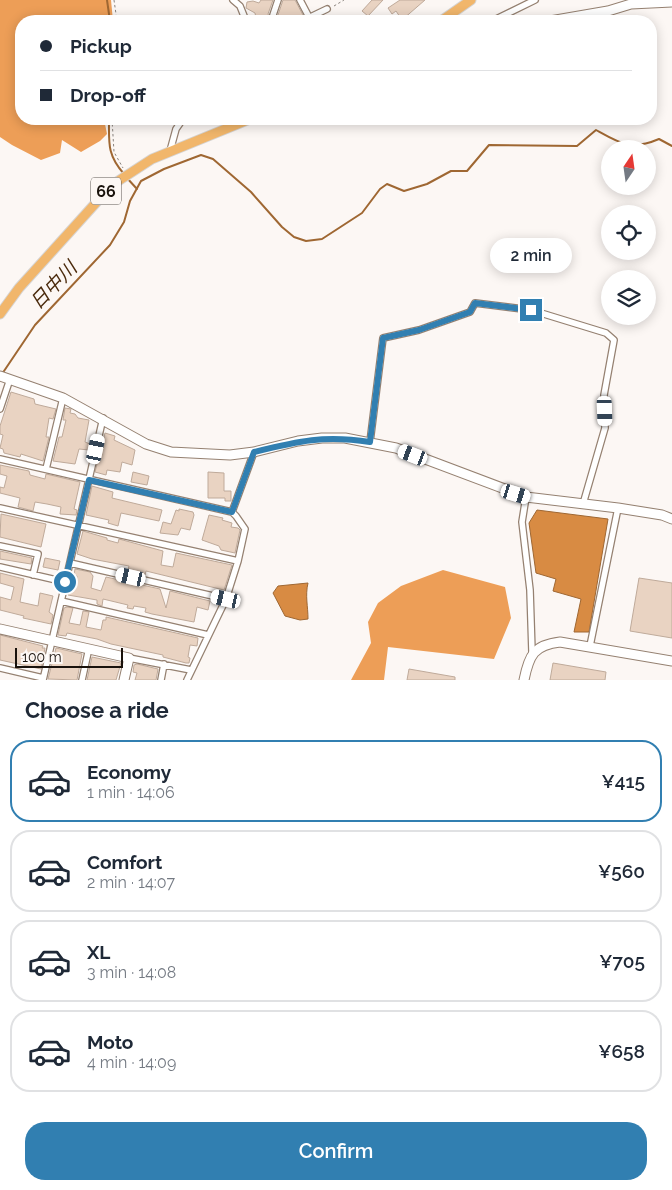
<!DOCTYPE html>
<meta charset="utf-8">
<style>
body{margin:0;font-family:Raleway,"Noto Sans JP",sans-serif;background:#f2f2f3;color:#1f2937;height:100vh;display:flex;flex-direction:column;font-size:19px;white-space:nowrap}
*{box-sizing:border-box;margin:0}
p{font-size:16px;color:#747a83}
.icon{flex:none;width:28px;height:28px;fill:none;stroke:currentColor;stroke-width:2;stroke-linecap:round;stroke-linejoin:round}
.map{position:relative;height:680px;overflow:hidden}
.side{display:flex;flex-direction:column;background:#fff;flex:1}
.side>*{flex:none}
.hud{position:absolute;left:15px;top:15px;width:642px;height:110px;border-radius:20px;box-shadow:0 2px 12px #0003;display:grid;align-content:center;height:110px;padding:0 25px;background:#fff}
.needle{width:32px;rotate:13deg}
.fabs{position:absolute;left:601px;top:140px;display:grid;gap:10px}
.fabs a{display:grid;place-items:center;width:55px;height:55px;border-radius:50%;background:#fff;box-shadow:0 2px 12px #0003;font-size:25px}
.scale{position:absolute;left:15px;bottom:12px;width:108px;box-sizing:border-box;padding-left:5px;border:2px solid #19120c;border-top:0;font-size:14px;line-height:18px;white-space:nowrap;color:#19120c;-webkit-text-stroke:4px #fcf7f4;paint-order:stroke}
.end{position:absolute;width:22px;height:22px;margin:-11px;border:6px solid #317fb1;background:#fff;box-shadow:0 0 0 2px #fff}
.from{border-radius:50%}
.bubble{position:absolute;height:35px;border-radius:18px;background:#fff;box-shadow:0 2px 12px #0003;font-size:16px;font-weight:600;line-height:35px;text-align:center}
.car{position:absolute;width:15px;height:30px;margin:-15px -8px;border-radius:6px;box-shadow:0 0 4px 1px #0007;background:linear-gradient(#fff 24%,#345 0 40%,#fff 0 76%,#345 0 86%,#fff 0)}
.hud b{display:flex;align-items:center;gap:18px;height:48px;font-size:19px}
.hud b+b{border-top:1px solid #e0e1e3}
.hud i{width:12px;height:12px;background:#1f2937}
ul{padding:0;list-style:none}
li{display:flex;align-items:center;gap:15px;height:82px;margin:0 10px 8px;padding:0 15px;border:2px solid #e0e1e3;border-radius:20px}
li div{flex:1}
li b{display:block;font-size:19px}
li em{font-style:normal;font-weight:600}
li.selected{border-color:#317fb1}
li>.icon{width:45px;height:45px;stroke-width:1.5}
h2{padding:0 25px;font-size:22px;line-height:60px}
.primary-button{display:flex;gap:10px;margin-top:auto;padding:10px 25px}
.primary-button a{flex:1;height:58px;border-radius:20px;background:#317fb1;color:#fff;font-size:20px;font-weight:600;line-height:58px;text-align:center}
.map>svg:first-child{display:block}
.forest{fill:#ed9e57}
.water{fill:#d88b43;stroke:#9f6732}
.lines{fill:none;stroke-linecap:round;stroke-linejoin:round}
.stream{stroke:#9f6732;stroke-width:2}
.building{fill:#e9d3c2;stroke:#bfaa9a}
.street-casing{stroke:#958171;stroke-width:8}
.secondary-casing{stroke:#958171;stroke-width:11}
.primary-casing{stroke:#d6d4d3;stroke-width:11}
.path{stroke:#8a847f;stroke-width:1;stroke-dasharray:2.5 2.5;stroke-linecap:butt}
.street{stroke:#fff;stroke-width:5.5}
.secondary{stroke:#fff;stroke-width:9}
.primary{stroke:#f1b66b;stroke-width:9}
.route{stroke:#317fb1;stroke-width:6}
.labels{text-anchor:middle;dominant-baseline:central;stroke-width:4.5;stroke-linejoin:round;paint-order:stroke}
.shield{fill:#fcf7f4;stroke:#5d5752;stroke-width:1}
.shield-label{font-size:16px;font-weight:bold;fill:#19120c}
.water-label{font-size:19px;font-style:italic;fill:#4b2b0d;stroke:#fcf7f4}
</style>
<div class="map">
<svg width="672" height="680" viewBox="0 0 672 680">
<rect width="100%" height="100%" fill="#fcf7f4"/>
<path class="forest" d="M0,0H111L113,21H21V119H104L107,134L100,141L81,152L62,140L60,153L41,160L12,145L0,137Z
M443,570L505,587L511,618L494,659L388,647L384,680H351L371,643L368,622L378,603L401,586Z"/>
<path class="water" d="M537,510L608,519L589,632H574L581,599L553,591L556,579L536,573L529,523Z
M308,583C305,596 308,606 308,619L300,620L285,616L273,593L278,586Z"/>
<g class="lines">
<path class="stream" d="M107,0L110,21
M109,119C109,143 107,155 124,174
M127,178L137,189
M2,374L35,325L110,245L124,222L130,201L141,181L164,169L201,155L213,159L251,192L282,227L294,237L306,241L322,239L362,213L380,189L387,184L404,191L427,184L451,171H467L489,145L577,146L596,130C621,144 631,151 659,139L672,146"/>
</g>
<path class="building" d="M261,0H273L268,14L271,21H259L260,19L256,18L255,13L246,8L247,2L253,1L259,3Z
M283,0H295L303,15L296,21H281L278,15Z
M372,0H383L368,16L362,11Z
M400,0H425L402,20L396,11L392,14L388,8Z
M11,392L34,399L35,404L56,409L53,419L49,418L46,437H49L43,461L21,454L20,457L4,453L3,449L0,448L3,435L0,434V426Z
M65,408L71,409L70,413L75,414L78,418L89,420L85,442L90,444L89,450L79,449L75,464L53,461L59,437H62L66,420H63Z
M105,433L115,436L114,440L135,450L132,465L122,462L120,472L107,470L106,475L95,472Z
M0,465L29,471L30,475L45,479L46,474L80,482L74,509L77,510L76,515L60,514L61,507L47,504L35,502L33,511L18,507L20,498L0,493V487L4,488L7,476L0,474Z
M133,472L149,476L147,485L131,482Z
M208,472L224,473V491H231V501H225V498H208Z
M92,486L113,492L112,498L162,510L159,521L121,513L118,526L108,523L109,520L86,515Z
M179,509L193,512L194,515L190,530L181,528L178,535L160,533L163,522L171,524L176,510L179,511Z
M1,514L46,524L41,547L0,537Z
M209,515L223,518L222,520L232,523L231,527L238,528L240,530L235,553L221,550L219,546L202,540Z
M83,531L107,538V540L118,543L119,539L163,551L161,565L173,567L176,553L232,565L224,590L146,571L145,575L134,573V571L128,570L129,566L92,559L77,554Z
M0,551L32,558L31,564L0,559Z
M45,558L60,561L58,570L43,567Z
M75,569L90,572L93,576L91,588L101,591L106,577L160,589L166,608L170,591L210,601L208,610L197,607L194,622L152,614L145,612L146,608L134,606L133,609L127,608L128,605L103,599L102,606L97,604V600L68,595L70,586L75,587L77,576L74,575Z
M0,573L24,579L20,602L38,606L40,593L53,596L49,612L53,615L51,624L23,618L24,616L0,610V597L11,600L14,587L0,583Z
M639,578L672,583V638L630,631Z
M67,607L73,608L69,623L80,625L83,611L89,612L86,627L101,630L103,620H106V617L198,638L197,646L190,645L188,657L190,658L189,663H186L163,657V655L111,644L97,639L67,633L66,636L58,635L64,608Z
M0,635L43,646L42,648H45L41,669L0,660Z
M56,648L82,654L77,680L48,679Z
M92,657L121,663L116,680H87Z
M553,663L606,672L605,680H550Z
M137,664L158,669L156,680H135L137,673L133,672L134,665Z
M409,669L455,677V680H407Z"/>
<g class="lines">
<defs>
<path id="street" d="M233,0L240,6L246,21
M300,0L309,17
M276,21L273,15L278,0
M302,21L327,9
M492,21L535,0
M170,151L176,129L183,119
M0,409L10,379
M370,442L383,338L419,330L470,312L475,303L531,310L606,333L614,340L604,395L605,428L583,504
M0,459L232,512
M46,469L63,398
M526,497L522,522L530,590L532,652
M0,508L238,561
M0,546L38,554L33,575
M70,563L226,599
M0,567L65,582
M61,601L208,635
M590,646L618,508
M129,658L191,670
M0,668L43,678
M43,680L103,418
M82,680L89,648
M161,680L164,664
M187,680L226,599L238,561L245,529L236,516L232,512L254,452"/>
<path id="secondary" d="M550,21L608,11L631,4L672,2
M0,376L63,398L146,444L171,452L230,455L254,452L298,441L322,438H345L396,448L526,497L618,508L662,515L672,519
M0,629L129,658L124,680
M524,680C529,655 534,645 560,642L672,661"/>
<path id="primary" d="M441,21L471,0
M0,314L19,288L112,185L152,159L250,119"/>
</defs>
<use href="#street" class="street-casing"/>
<use href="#secondary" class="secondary-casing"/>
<use href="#primary" class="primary-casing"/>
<path class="path" d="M114,0L117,21
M334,6L344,0
M112,119L114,152L123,168"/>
<use href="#street" class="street"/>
<use href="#secondary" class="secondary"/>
<use href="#primary" class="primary"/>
</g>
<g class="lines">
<path class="route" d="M65,582L89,480L232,512L254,452C299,441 324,435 370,442L383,338L419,330L470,312L475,303L531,310"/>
</g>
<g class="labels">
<rect class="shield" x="91" y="177.5" width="30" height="27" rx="4"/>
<g class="shield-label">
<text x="106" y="191">66</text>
</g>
<g class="water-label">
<text transform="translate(53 285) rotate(-46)">日中川</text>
</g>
</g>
</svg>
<div class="fabs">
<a><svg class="needle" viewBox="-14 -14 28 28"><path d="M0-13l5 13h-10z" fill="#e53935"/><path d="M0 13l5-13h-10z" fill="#747a83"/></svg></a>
<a><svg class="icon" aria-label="locate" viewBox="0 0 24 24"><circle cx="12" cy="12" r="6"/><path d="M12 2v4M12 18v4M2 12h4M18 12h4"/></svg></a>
<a><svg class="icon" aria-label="layers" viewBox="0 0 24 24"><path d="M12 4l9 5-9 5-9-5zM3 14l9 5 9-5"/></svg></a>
</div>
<div class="scale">100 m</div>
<i class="end from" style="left:65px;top:582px"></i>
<i class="end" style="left:531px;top:310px"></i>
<div class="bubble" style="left:490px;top:238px;width:82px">2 min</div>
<i class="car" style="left:605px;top:411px;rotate:178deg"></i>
<i class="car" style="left:96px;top:449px;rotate:12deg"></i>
<i class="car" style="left:413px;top:455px;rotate:291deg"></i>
<i class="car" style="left:516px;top:494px;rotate:107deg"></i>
<i class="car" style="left:131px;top:577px;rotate:283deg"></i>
<i class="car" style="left:226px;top:599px;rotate:283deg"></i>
<div class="hud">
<b><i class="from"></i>Pickup</b>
<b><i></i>Drop-off</b>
</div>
</div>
<section class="side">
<h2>Choose a ride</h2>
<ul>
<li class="selected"><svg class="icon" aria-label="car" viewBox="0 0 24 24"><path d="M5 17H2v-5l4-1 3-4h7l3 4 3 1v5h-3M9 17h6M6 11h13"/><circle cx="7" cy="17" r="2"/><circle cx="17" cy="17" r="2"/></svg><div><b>Economy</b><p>1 min · 14:06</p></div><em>¥415</em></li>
<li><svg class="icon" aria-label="car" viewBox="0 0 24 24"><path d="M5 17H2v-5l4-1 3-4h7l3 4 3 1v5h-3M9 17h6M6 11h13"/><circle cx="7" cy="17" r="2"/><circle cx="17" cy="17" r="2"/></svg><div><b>Comfort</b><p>2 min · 14:07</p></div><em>¥560</em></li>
<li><svg class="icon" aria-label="car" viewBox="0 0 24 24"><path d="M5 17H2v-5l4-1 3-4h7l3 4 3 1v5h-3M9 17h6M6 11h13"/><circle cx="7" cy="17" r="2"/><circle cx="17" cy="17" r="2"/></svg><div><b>XL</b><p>3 min · 14:08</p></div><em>¥705</em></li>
<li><svg class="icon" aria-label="car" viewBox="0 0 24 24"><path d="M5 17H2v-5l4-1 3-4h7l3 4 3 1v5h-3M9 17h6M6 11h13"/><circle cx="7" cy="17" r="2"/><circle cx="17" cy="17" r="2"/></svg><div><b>Moto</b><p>4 min · 14:09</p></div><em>¥658</em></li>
</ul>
<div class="primary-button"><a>Confirm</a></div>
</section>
